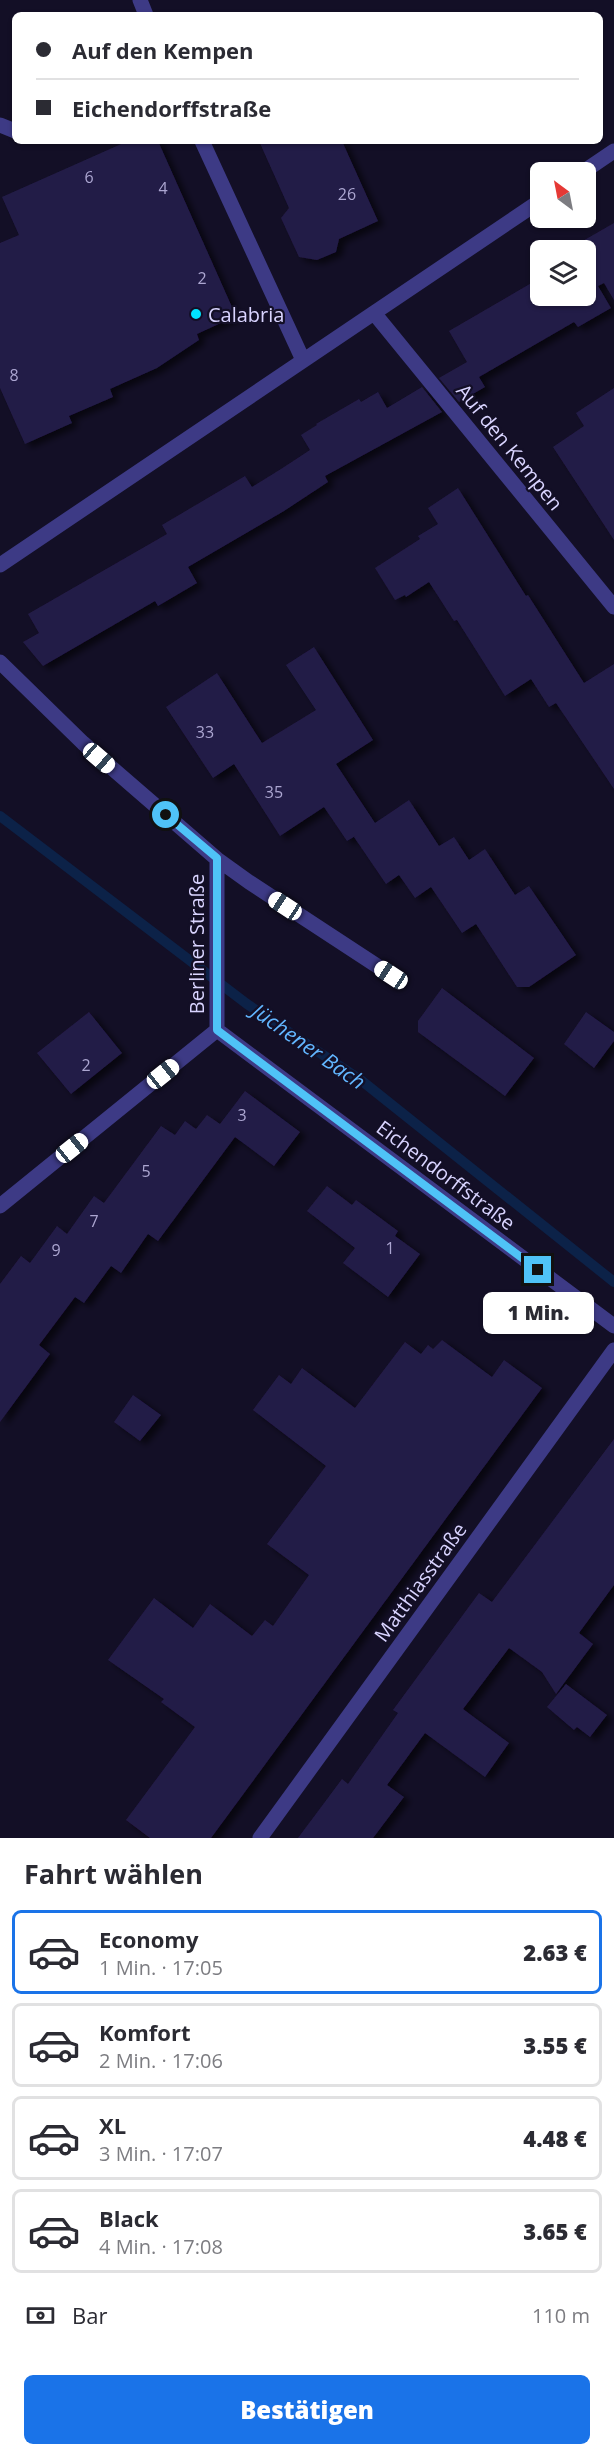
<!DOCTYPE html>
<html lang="de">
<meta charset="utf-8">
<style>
body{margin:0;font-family:"Open Sans",sans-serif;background:#f2f2f3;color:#2b2b33;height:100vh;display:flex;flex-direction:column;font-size:22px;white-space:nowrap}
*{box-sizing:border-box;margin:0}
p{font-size:20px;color:#7c7c81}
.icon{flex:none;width:33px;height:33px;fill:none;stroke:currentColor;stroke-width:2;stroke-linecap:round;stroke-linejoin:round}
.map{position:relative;height:1838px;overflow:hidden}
.details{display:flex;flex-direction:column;background:#fff;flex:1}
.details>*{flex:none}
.banner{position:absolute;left:12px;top:12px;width:591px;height:132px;border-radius:9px;box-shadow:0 2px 4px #0004;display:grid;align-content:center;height:132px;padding:0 24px;background:#fff}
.needle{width:39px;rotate:328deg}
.controls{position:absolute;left:530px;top:162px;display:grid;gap:12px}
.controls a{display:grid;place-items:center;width:66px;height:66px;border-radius:9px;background:#fff;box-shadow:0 2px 4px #0004;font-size:30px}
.end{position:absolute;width:27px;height:27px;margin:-14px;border:8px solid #4fc3f7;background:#111;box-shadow:0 0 0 3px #111}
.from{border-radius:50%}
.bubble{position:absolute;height:42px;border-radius:9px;background:#fff;box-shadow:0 2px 4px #0004;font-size:20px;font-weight:800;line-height:42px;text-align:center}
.car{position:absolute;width:18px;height:36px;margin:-18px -9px;border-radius:8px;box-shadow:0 0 4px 2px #0007;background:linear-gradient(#fff 24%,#345 0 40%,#fff 0 76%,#345 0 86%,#fff 0)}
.banner b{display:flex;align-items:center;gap:21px;height:57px;font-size:22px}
.banner b+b{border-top:2px solid #e1e1e2}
.banner i{width:15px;height:15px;background:#2b2b33}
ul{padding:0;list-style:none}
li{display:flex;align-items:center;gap:18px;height:84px;margin:0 12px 9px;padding:0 12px;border:3px solid #e1e1e2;border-radius:9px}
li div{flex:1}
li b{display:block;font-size:22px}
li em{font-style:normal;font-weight:800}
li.selected{border-color:#1a73e8}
li>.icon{width:54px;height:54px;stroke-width:1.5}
h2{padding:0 24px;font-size:27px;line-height:72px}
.pay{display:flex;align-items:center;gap:15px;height:66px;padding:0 24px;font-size:22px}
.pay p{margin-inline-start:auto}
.button{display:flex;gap:12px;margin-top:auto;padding:12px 24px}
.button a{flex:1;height:69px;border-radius:9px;background:#1a73e8;color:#fff;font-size:24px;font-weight:800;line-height:69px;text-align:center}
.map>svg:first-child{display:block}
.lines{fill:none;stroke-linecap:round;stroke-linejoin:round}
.stream{stroke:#0c2248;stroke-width:10}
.building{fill:#241b47;filter:url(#shadow)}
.service{stroke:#3d3a85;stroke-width:15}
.minor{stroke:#3d3a85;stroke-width:15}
.route{stroke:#4fc3f7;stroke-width:8}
.poi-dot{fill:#00e5ff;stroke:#130f26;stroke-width:2}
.labels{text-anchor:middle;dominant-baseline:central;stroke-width:4.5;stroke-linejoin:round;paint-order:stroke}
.number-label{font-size:16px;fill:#aca6d1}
.poi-label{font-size:20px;fill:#d9d4ff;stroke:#130f26;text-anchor:start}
.street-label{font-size:20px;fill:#d9d4ff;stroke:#130f26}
.water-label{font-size:21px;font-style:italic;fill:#62b6ff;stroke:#130f26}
</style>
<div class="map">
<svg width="614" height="1838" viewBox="0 0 614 1838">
<defs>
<filter id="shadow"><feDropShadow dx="6" dy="4" stdDeviation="3" flood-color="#0009"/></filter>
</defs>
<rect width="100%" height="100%" fill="#130f26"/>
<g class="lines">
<path class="stream" d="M0,816L247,1004L362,1081L614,1282"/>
</g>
<path class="building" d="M128,141H158L236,316L197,334L199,340L157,368L110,389L113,397L69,416L72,423L25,444L0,388V243L19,235L2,197Z
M259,141H342L378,221L339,239L336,252L317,260L299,257L281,218L289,208Z
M614,223V300L604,283L598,286L611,308L578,327L574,322L479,377L485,387L459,402L439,378L467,362L449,331L540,278V296H585L586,251L581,242Z
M422,387L442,412L325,476L328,482L284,511L188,567L197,583L158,606L155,601L43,666L23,642L39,633L28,614L167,534L162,525L245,476L252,487L281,469L310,450L301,435L317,425L316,424L359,399L361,402L378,392L387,408Z
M614,388V540L553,447L584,426L576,413Z
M458,488L526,596L528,595L584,683L614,664V789L556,703L549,707L531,679L505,696L457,620L454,621L429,582L406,597L405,595L395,600L375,568L420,539L418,536L438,524L428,508Z
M314,647L373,740L336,764L375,823L409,800L439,846L454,837L469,860L485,849L515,895L529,886L576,955L529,987H517L476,924L462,933L431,887L415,898L399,875L386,884L354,837L357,835L347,841L324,807L280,836L234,764L213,778L166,707L217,673L262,743L316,710L286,665Z
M442,988L534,1058L505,1096L418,1032V1021Z
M89,1012L122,1053L71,1094L37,1053Z
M586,1012L614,1032V1041L594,1068L564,1044Z
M245,1091L300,1132L274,1166L235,1137L158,1241L148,1234L121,1273L111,1266L84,1303L75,1297L39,1345L50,1354L0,1422V1284L21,1256L30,1263L57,1226L67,1234L94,1196L104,1203L161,1126L175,1135L185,1121L196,1129L207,1115L220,1124Z
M327,1186L352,1205L356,1200L398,1231L395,1236L420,1254L388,1297L343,1263L355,1248L307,1211Z
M442,1340L492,1377L504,1360L542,1388L211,1838H150L126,1820L195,1727L161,1702L164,1699L108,1660L154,1598L193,1628L210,1604L252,1636L265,1620L273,1626L309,1575L267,1544L326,1466L253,1410L279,1375L291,1384L302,1368L355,1408L405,1342L421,1354L428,1345L433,1349Z
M133,1395L161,1415L140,1441L114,1422Z
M614,1439V1585L579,1633L593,1644L556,1694L542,1672L509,1648L463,1709L509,1743L485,1777L425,1733L387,1785L404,1797L373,1838H298L342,1779L348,1784L398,1713L393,1710L479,1593L492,1602Z
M566,1684L607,1715L590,1737L577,1727L574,1730L547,1707Z"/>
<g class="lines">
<path class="service" d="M0,125L15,131"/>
<path class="minor" d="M140,0L146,15
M202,141L303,360
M583,172L614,151
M374,313L614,607
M0,565L540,201
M0,662L83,743L217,859L249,882L391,975
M217,1030L614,1326
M217,1030V859
M0,1206L217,1030
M260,1838L614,1350"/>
</g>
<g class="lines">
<path class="route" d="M166,815L217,858V1030L538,1270"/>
</g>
<circle class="poi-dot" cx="196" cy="314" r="6"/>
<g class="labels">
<g class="number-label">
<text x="89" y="177">6</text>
<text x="163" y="188">4</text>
<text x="347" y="194">26</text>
<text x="202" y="278">2</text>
<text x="14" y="375">8</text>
<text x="205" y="732">33</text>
<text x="274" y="792">35</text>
<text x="86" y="1065">2</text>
<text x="242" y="1115">3</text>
<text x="146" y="1171">5</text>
<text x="94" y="1221">7</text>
<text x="390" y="1248">1</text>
<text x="56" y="1250">9</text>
</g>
<g class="poi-label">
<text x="208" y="314">Calabria</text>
</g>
<g class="street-label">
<text transform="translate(510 447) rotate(51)">Auf den Kempen</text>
<text transform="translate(196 944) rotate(-90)">Berliner Straße</text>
<text transform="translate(446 1175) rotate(37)">Eichendorffstraße</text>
<text transform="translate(420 1582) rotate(-54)">Matthiasstraße</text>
</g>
<g class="water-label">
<text transform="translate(309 1046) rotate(35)">Jüchener Bach</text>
</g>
</g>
</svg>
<div class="controls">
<a><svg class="needle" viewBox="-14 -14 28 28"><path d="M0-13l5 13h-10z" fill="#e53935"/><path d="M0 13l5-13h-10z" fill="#7c7c81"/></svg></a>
<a><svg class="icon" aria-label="layers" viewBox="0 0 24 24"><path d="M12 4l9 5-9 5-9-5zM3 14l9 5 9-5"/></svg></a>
</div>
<i class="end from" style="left:166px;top:815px"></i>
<i class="end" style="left:538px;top:1270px"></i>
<div class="bubble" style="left:483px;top:1292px;width:111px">1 Min.</div>
<i class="car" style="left:99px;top:758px;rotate:131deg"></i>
<i class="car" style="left:285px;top:906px;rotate:303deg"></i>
<i class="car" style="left:391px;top:975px;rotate:303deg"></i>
<i class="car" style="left:163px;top:1074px;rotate:51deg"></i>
<i class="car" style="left:72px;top:1148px;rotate:51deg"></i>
<div class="banner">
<b><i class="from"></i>Auf den Kempen</b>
<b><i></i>Eichendorffstraße</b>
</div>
</div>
<section class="details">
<h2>Fahrt wählen</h2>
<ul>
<li class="selected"><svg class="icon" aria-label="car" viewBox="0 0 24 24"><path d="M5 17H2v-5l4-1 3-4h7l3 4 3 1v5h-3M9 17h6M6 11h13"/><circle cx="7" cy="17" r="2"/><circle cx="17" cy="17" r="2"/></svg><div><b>Economy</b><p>1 Min. · 17:05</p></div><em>2.63 €</em></li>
<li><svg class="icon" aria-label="car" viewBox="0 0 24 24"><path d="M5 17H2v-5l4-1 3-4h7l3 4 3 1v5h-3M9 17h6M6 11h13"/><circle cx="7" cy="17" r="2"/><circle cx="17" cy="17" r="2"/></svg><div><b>Komfort</b><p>2 Min. · 17:06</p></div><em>3.55 €</em></li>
<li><svg class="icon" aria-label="car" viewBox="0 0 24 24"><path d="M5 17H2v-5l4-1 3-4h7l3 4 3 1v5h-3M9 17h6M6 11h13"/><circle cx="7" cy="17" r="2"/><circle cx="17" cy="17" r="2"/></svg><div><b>XL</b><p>3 Min. · 17:07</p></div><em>4.48 €</em></li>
<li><svg class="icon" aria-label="car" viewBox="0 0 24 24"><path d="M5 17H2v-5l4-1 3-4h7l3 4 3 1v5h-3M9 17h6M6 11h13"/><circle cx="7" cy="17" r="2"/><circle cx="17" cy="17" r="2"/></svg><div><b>Black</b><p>4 Min. · 17:08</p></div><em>3.65 €</em></li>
</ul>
<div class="pay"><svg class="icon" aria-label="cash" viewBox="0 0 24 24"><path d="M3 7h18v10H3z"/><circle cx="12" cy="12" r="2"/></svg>Bar<p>110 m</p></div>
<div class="button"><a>Bestätigen</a></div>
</section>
